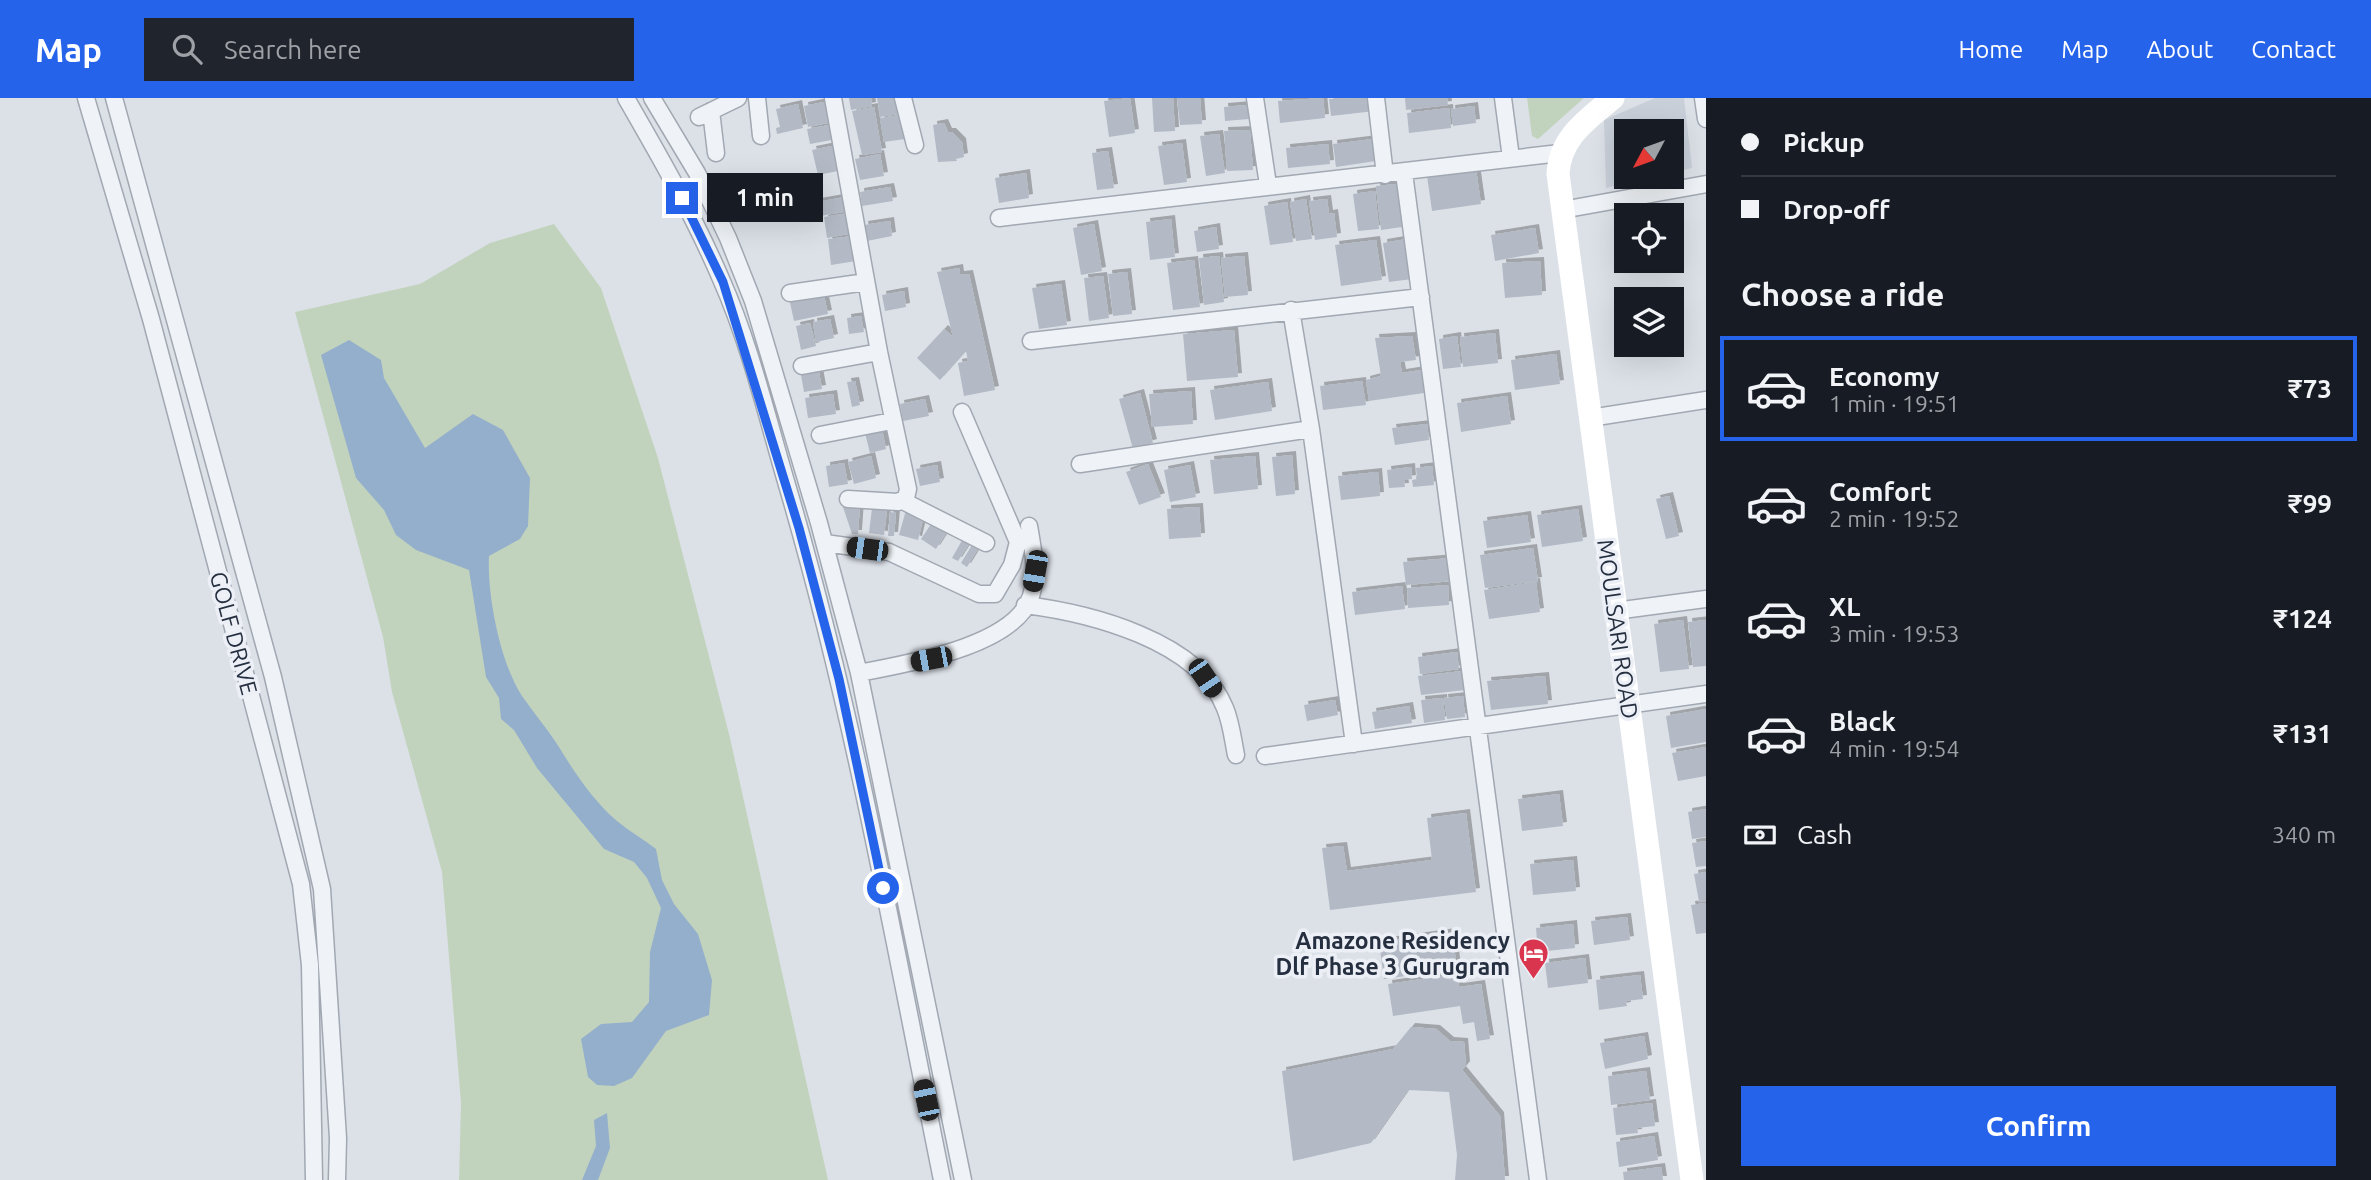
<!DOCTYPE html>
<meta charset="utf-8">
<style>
body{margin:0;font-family:Ubuntu,sans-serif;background:#20242c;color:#f1f3f6;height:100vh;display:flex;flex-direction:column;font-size:26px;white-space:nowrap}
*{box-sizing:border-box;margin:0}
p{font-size:23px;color:#9ea1a6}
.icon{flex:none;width:38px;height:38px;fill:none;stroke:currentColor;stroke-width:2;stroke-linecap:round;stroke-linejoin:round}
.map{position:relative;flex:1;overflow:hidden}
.panel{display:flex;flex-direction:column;background:#171b24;width:665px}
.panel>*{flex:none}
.hud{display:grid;align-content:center;height:154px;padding:0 35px;background:#171b24}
.needle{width:46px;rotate:229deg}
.tools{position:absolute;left:1614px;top:21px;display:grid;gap:14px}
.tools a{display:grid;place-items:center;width:70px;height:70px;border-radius:0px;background:#171b24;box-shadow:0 7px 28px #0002;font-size:35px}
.end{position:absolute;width:32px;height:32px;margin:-16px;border:9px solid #2563eb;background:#fff;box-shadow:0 0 0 4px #fff}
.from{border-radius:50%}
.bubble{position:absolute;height:49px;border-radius:0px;background:#171b24;box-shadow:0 7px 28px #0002;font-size:23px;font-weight:600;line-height:49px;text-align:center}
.car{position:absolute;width:21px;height:42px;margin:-21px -10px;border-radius:9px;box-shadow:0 0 5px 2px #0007;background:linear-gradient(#222 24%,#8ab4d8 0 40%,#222 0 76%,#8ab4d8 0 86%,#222 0)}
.hud b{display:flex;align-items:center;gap:24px;height:66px;font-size:26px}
.hud b+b{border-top:2px solid #363941}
.hud i{width:18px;height:18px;background:#f1f3f6}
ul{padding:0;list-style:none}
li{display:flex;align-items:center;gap:21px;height:105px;margin:0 14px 10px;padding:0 21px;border:4px solid transparent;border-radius:0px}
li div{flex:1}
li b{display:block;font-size:26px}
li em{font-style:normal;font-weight:600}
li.active{border-color:#2563eb}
li>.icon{width:63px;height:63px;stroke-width:1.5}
h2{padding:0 35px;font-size:32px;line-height:84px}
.pay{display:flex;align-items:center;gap:18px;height:77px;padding:0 35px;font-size:26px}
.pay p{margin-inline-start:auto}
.cta{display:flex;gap:14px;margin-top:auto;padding:14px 35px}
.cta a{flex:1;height:80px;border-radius:0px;background:#2563eb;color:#fff;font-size:28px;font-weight:600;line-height:80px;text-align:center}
header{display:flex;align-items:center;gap:42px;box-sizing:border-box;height:98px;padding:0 35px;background:#2563eb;color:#fff}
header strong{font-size:33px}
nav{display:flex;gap:38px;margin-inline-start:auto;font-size:24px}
.search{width:490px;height:63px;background:#20242c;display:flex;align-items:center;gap:18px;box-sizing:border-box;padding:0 24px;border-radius:0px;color:#9ea1a6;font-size:26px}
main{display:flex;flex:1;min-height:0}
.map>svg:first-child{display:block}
.built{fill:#cad0da}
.green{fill:#c2d3bd}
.water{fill:#94afcc}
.building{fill:#b3bac5;filter:url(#shadow)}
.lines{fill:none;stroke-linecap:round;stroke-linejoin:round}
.street-casing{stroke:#a1a8b2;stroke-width:19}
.street{stroke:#eff2f6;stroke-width:16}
.secondary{stroke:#fff;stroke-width:23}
.route{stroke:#2563eb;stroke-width:9}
.labels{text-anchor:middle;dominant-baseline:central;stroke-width:7;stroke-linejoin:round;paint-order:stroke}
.street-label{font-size:23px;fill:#252f40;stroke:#ecf0f6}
.poi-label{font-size:23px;font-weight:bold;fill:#252f40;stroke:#ecf0f6;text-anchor:end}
</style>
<header>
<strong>Map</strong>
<div class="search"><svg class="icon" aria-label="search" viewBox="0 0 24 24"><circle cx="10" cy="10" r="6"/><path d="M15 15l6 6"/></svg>Search here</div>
<nav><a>Home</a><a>Map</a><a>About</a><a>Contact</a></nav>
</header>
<main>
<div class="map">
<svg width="1706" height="1082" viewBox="0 0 1706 1082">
<defs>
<filter id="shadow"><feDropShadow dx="4" dy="-4" stdDeviation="0" flood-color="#0004"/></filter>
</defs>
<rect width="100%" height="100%" fill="#dce1e8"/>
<path class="built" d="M1655,0H1684L1692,70L1671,75V33H1626V79H1653L1606,90L1604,22Z"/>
<path class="green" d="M1527,0H1584L1538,41L1532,38Z
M554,126L601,190L658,360L730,640L828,1082H459L461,1005L442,774L392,594L383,539L295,214L420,186L490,145Z"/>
<path class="water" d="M349,242L381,262L384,280L425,350L473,316L503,332L530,380L528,428L520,441L489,458C487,497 500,564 522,598C533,614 546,629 557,646C573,672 593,703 617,723C629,733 643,741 656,751L662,782L674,806L698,836L712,882L709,917L666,933L632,980L614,988L597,987L588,979L581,941L601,926L632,924L649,904L650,854L661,810L647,780L634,764L604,751L537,670L514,632L501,621L499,600L486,579L469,472L416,452L396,437L384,412L356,380L321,257Z
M607,1015L610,1050L598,1082H582L596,1048L594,1022Z"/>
<path class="building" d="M849,0H871L872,8L851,12Z
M877,0H895L898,16L880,19Z
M1130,0L1135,35L1109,39L1104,3Z
M1152,0H1173L1175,33L1154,34Z
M1177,0H1200L1202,26L1180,27Z
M1323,0L1325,20L1280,25L1278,3Z
M1374,0L1375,13L1331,18L1329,1Z
M1405,0H1447L1448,7L1406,12Z
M829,3L833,24L808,29L804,8Z
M798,6L803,30L777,36L776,30L780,29L776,11Z
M1247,7L1249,21L1225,23L1224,9Z
M1474,8L1476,25L1453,28L1451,11Z
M874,9L882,54L862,57L852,13Z
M1449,10L1451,30L1409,35L1407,15Z
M901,17L905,41L884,44L880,20Z
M944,25L948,34H952L962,44L964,59L956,61L957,63L938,64L933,27Z
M835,26L837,41L810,46L807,31Z
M1250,32L1253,72L1227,73L1224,33Z
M1219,36L1225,75L1206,78L1200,38Z
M1373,41L1376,63L1336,69L1333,46Z
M1182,45L1187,84L1164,87L1158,48Z
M1328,46L1330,66L1288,70L1286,50Z
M837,47L843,72L818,77L812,52Z
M1108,53L1114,90L1097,92L1092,55Z
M880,56L884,78L860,82L855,61Z
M1476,71L1481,106L1432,113L1427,78Z
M1026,75L1029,100L999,105L995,80Z
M1397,86L1402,129L1381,132L1376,88Z
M890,89L893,103L862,108L860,94Z
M1375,93L1379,131L1358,133L1353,96Z
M845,99L848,113L820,118L817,104Z
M1306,101L1312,141L1296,143L1290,104Z
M1327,101L1329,116L1334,115L1337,139L1315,142L1309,103Z
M1287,104L1293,144L1270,147L1264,108Z
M849,115L853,135L827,140L824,119Z
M1171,121L1175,159L1150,162L1146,124Z
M890,123L892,138L867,143L864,127Z
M1094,126L1102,173L1081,177L1073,130Z
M1216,129L1219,151L1197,154L1194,133Z
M1535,130L1539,155L1495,163L1491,137Z
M853,138L856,163L831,167L828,141Z
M1407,141L1412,181L1389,184L1383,145Z
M1376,142L1382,182L1341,188L1335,147Z
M1219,158L1224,204L1204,207L1199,160Z
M1244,158L1248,197L1225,199L1221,160Z
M1194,162L1200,209L1173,212L1167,165Z
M1540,163L1542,197L1505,200L1502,165Z
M959,170L960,177L969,176L995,292L964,298L958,265L968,263L966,253L940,282L917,260L944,231L953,239L937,174Z
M1127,174L1132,216L1113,218L1108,176Z
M1103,178L1109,220L1089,223L1084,180Z
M1061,186L1067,227L1039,231L1032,190Z
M823,193L828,216L794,223L789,200Z
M904,193L906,209L885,213L882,197Z
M861,218L864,234L849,236L847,220Z
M830,221L834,240L816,244L813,224Z
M810,225L816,248L801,252L796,228Z
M1234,232L1238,279L1187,283L1183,236Z
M1495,235L1498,265L1463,269L1460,239Z
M1412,238L1416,262L1400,264L1402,275L1421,272L1424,295L1369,303L1366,282L1381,278L1375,240Z
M1457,238L1461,269L1443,271L1439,241Z
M1556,256L1560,286L1515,292L1511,262Z
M819,274L822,291L804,294L801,277Z
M855,283L860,307L852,309L847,284Z
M1362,283L1366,307L1323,312L1320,288Z
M1268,284L1272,313L1215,322L1210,292Z
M1191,293L1193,326L1152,329L1149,296Z
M1140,295L1153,345L1133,351L1119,301Z
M833,296L836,316L808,320L805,300Z
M1507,298L1511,326L1461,334L1457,305Z
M925,301L929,318L903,323L900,306Z
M1427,326L1429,342L1395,347L1392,330Z
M881,327L886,351L870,355L864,331Z
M1292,357L1295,396L1276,398L1272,359Z
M871,358L876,380L854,386L848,364Z
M1255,358L1258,391L1214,396L1210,362Z
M844,365L848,386L829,389L826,368Z
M1148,366L1161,399L1139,407L1126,374Z
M937,367L940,384L920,388L916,371Z
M1190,367L1196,399L1170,404L1164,372Z
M1432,368L1434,387L1413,389L1412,382L1417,381L1416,370Z
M1411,369L1412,381L1404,382L1405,389L1389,390L1387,372Z
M1378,374L1380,398L1341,402L1338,378Z
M1669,398L1679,438L1666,441L1656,401Z
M840,400L860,406L858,436H852Z
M1199,409L1201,439L1169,441L1167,411Z
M872,410L887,412L884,437L869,435Z
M1578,411L1583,443L1542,449L1537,417Z
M906,412L924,417L918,442L899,437Z
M890,414L896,415L894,438H888Z
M1527,417L1531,444L1487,450L1483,423Z
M935,420L950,429L936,451L921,441Z
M965,437L972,441L958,463L952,460Z
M975,442L981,446L967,469L961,465Z
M1533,450L1538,483L1485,490L1480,457Z
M1451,460L1453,483L1406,487L1403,464Z
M1536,484L1540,514L1489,521L1484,492Z
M1448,487L1449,507L1408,510L1407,490Z
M1402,488L1405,511L1355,517L1352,494Z
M1683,522L1689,571L1660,574L1654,526Z
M1706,522V568L1693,569L1688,524Z
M1457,554L1459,571L1420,576L1418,559Z
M1463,573L1465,592L1421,597L1418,578Z
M1545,578L1548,606L1491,612L1487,583Z
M1463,598L1465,619L1447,621L1444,600Z
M1443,600L1445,622L1424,625L1421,602Z
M1335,602L1338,617L1307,623L1304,607Z
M1409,608L1412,625L1375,631L1372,614Z
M1706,611V644L1671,650L1666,618Z
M1706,649V678L1678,683L1672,655Z
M1559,696L1563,728L1522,733L1518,701Z
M1706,711V739L1692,741L1688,714Z
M1466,715L1476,794L1330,812L1322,750L1343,748L1347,773L1432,762L1427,720Z
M1706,743V768L1696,769L1692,745Z
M1573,762L1576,793L1533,797L1530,766Z
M1706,774V803L1699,804L1694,776Z
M1706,805V835L1696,836L1691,807Z
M1627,819L1630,842L1594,847L1591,823Z
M1573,826L1575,850L1538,854L1536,830Z
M1452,834L1457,871L1384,881L1379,844Z
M1585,860L1588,885L1548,890L1545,865Z
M1457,876L1459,889L1481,886L1490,941L1477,943L1474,924L1463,926L1460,908L1393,918L1388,886Z
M1640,877L1643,901L1626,903L1627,908L1599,912L1596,882Z
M1411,929L1436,931L1450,943L1464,944L1466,967L1462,972L1500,1018L1505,1082H1455L1457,1057L1449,994L1408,992L1371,1045L1293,1063L1282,973L1393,951Z
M1644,938L1648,961L1605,971L1600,945Z
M1646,973L1650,1002L1611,1007L1608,978Z
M1652,1005L1655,1028L1637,1030L1638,1035L1616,1037L1613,1010Z
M1654,1038L1658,1062L1619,1069L1616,1044Z
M1661,1069L1663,1082H1624L1623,1074Z"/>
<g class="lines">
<defs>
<path id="street" d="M86,0L151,221L301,786L310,867L314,1082
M114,0L273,579L322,791L338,1040L337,1082
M626,0C660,59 694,118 721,181C750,246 767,319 787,387C854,615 895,849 942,1082
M652,0L697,75L728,140L753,203L819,425L859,575L963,1082
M757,0L761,38
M833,0L879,254L908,391L906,400L898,404L848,401
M903,0L915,47
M1255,0L1268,87
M1376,0L1385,77
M1503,0L1511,60
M1703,0L1706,21
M711,13L716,55
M699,19L738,0
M1404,75L1538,1082
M1562,112L1706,86
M999,120L1560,55
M790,195L866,184
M1291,212L1311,331L1354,646
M1031,243L1421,199
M802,268L879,254
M1590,320L1706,302
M820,337L892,323
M1080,366L1311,331
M903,403L986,445
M825,445L889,454L979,496H995L1012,467L1018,444L962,314
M1025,507C1089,515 1198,542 1225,610C1231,624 1233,642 1236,657
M1615,513L1706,501
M859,575C904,566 1015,549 1031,498C1038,475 1033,451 1029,428
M1265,658L1706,596"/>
</defs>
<use href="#street" class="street-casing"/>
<use href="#street" class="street"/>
<path class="secondary" d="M1613,0C1587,22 1560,39 1558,76L1692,1082"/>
</g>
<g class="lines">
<path class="route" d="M682,100L723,184L799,430L839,581L883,790"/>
</g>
<defs>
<symbol id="hotel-pin" viewBox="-11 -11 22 30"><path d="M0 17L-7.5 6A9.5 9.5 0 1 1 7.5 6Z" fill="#d9354e" stroke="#ecf0f6"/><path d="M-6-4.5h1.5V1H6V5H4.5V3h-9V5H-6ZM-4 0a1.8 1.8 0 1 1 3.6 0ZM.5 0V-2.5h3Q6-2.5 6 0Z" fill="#fff"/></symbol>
</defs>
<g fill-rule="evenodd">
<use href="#hotel-pin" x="1516" y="838" width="35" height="47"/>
</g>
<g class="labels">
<g class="street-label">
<text transform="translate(1618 531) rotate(82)">MOULSARI ROAD</text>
<text transform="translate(234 535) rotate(75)">GOLF DRIVE</text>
</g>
<g class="poi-label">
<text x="1510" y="842">Amazone Residency<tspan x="1510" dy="26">Dlf Phase 3 Gurugram</tspan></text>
</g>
</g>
</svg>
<div class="tools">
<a><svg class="needle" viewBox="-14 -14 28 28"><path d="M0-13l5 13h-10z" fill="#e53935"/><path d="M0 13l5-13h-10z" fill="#9ea1a6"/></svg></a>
<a><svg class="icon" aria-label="locate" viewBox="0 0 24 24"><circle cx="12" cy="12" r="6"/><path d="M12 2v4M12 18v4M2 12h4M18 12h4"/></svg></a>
<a><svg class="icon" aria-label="layers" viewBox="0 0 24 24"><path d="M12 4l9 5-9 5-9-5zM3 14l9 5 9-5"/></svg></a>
</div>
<i class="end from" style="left:883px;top:790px"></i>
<i class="end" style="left:682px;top:100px"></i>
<div class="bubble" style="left:707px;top:75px;width:116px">1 min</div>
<i class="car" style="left:867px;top:451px;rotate:278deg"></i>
<i class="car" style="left:1035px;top:473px;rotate:190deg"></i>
<i class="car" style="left:931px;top:561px;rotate:259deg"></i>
<i class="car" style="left:1205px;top:580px;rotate:146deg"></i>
<i class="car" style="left:926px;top:1002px;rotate:348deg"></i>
</div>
<section class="panel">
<div class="hud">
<b><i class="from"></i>Pickup</b>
<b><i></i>Drop-off</b>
</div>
<h2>Choose a ride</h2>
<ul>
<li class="active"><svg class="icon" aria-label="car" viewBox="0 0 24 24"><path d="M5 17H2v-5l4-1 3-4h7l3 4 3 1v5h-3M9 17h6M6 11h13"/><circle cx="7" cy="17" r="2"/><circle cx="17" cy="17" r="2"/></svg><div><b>Economy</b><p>1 min · 19:51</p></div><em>₹73</em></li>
<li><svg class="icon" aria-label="car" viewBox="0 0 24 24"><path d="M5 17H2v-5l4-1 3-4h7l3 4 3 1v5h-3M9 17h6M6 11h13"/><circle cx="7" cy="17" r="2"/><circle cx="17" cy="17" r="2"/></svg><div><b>Comfort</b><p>2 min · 19:52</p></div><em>₹99</em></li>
<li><svg class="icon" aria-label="car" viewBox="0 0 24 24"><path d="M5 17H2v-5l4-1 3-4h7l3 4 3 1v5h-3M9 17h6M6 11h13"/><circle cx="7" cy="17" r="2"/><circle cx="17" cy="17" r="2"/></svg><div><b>XL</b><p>3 min · 19:53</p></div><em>₹124</em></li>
<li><svg class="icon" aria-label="car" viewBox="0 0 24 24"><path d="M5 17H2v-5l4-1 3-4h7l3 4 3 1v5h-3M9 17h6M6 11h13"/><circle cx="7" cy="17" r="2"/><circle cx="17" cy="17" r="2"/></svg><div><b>Black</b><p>4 min · 19:54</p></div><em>₹131</em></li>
</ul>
<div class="pay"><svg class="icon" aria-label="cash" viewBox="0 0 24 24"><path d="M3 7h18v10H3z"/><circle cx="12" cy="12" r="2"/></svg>Cash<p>340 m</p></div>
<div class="cta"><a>Confirm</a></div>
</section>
</main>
